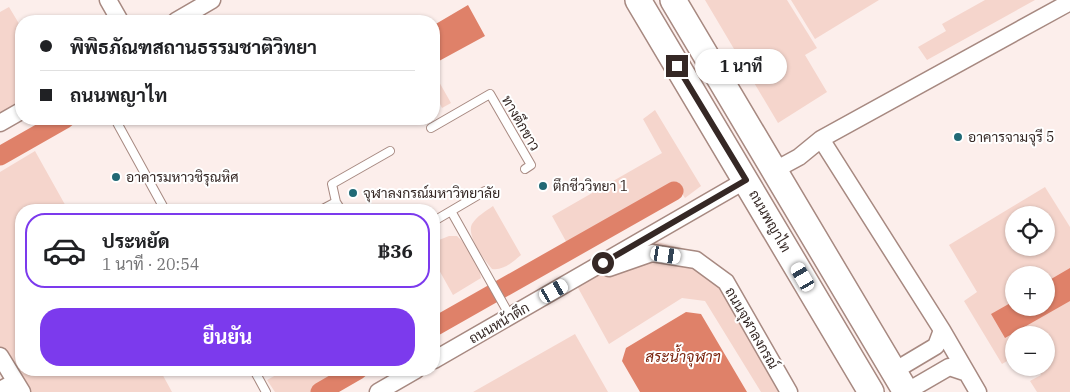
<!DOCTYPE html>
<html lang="th">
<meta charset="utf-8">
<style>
body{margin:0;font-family:"IBM Plex Serif",Sarabun,serif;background:#f2f2f2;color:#202124;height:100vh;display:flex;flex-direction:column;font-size:19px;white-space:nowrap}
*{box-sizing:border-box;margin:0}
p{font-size:16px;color:#757577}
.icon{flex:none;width:28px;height:28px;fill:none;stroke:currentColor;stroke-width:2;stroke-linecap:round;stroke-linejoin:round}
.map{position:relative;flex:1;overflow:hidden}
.panel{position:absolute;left:15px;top:204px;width:425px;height:172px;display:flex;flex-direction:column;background:#fff;border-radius:20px;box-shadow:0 1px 4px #0004}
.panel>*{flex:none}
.hud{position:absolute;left:15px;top:15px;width:425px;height:110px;border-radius:20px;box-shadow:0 1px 4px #0004;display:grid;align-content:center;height:110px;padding:0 25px;background:#fff}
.controls{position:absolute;left:1005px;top:206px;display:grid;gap:10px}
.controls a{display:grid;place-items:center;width:50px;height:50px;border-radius:50%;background:#fff;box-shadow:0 1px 4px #0004;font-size:25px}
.end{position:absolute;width:22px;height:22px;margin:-11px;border:6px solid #352825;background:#fff;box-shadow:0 0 0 2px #fff}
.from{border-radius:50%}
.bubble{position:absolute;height:35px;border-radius:18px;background:#fff;box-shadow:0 1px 4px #0004;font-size:16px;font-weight:700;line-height:35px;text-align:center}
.car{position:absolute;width:15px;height:30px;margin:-15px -8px;border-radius:6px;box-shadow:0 0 4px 1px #0007;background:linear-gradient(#fff 24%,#345 0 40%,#fff 0 76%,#345 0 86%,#fff 0)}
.hud b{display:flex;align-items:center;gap:18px;height:48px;font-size:19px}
.hud b+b{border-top:1px solid #e0e0e0}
.hud i{width:12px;height:12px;background:#202124}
ul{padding:9px 0 0;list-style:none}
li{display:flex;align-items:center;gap:15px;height:75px;margin:0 10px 8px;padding:0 15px;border:2px solid transparent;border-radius:20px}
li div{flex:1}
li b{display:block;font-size:19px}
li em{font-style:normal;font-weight:700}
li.active{border-color:#7c3aed}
li>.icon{width:45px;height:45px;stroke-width:1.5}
.cta{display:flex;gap:10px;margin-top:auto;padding:10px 25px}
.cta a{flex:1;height:58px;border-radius:20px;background:#7c3aed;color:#fff;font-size:20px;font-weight:700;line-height:58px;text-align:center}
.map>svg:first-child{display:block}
.green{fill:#f5d5cc;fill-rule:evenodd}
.water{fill:#df8169}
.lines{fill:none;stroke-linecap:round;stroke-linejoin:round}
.canal{stroke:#df8169;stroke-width:19}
.service-casing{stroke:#a78981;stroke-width:10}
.minor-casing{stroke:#a78981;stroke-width:19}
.primary-casing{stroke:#a78981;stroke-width:28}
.service{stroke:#fff;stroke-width:8}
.minor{stroke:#fff;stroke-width:16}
.primary{stroke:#fff;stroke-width:25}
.route{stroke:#352825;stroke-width:6}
.poi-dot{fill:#216975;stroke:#fff;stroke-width:2}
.labels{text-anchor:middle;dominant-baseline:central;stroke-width:4;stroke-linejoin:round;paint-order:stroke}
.street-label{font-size:14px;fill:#352825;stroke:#fff}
.poi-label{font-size:14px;fill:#352825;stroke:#fff;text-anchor:start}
.water-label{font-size:15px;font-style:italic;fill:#7b2610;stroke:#fff}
</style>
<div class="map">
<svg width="1070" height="392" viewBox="0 0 1070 392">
<rect width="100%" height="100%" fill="#fceeeb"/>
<path class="green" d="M705,0H787L817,48L805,55L827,92L778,123Z
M791,0H879L815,39Z
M985,0H1035L927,60L918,47L946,31L942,24Z
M9,7L21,27V105L0,117V12Z
M434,73L451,103L442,108L437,98L434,97Z
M655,110L701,186L685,198L677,186L568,245L552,216L662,153L643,119Z
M35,151L68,210H21V370H160L172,392H23L0,353V172Z
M1045,187L1070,227V392H1037L1030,381L1041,375L1037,368H1046V335H1014V357L1002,364L964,301L977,292L949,245ZM1014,215H1046V248H1014ZM1014,275H1046V308H1014Z
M493,206L521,255C513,262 503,271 492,269C484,260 466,235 472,224C477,216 486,211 493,206Z
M449,236H457C469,247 479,262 481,278L453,295L434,261V242Z
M653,241L701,253L784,392H761L705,301L682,298L609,344L577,286Z
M575,334L608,392H473Z
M285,370H350L311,392H275L267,380Z"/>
<path class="water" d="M468,5L485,36L439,61L434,53V25Z
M1070,268V301L1005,338L991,314L1014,301V308H1046V282Z
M686,312L701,314L747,392H640L622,361L626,348Z"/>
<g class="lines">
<path class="canal" d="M0,156L65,119
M434,327L674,191
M320,392L358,370"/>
<defs>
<path id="service" d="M115,119L165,210
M431,128L490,94L531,165L525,169
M321,210L336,202
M341,210L336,202L332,184L390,151
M451,211L510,316
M434,221L485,191
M254,370L266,392"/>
<path id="minor" d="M108,0L120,21
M176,21L212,0
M0,123L21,111
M821,139L942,330L978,392
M775,170L799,157L821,139L1070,2
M609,268L652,253L696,260L726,282L789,392
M0,356L22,392
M434,360L746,180
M894,371L936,346L942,330
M0,390L15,382
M378,392L416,370
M906,392L949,367L967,373"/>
<path id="primary" d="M638,0L871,392
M673,0L906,392"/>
</defs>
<use href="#service" class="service-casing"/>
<use href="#minor" class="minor-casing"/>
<use href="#primary" class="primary-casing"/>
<use href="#service" class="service"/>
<use href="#minor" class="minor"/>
<use href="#primary" class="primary"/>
</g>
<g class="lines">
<path class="route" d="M603,263L746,180L677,66"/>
</g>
<g class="poi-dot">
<circle cx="958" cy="137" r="5"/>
<circle cx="116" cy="177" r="5"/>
<circle cx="543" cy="186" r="5"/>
<circle cx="353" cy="193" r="5"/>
</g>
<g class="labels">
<g class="street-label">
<text transform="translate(521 123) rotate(60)">ทางตึกขาว</text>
<text transform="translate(770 221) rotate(60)">ถนนพญาไท</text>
<text transform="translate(499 323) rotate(-30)">ถนนหน้าตึก</text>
<text transform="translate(752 328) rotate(60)">ถนนจุฬาลงกรณ์</text>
</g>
<g class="poi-label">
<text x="968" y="137">อาคารจามจุรี 5</text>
<text x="126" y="177">อาคารมหาวชิรุณหิศ</text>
<text x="553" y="186">ตึกชีววิทยา 1</text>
<text x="363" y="193">จุฬาลงกรณ์มหาวิทยาลัย</text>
</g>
<g class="water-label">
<text x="683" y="356">สระน้ำจุฬาฯ</text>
</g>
</g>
</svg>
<div class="controls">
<a><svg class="icon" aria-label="locate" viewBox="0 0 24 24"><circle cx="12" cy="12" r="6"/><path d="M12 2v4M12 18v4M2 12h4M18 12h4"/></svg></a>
<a>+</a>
<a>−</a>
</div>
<i class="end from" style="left:603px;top:263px"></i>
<i class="end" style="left:677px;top:66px"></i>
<div class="bubble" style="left:695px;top:49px;width:92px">1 นาที</div>
<i class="car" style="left:666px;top:255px;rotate:99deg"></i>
<i class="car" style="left:803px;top:277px;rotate:330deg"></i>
<i class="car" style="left:554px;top:291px;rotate:60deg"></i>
<div class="hud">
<b><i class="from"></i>พิพิธภัณฑสถานธรรมชาติวิทยา</b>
<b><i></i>ถนนพญาไท</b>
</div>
<section class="panel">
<ul>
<li class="active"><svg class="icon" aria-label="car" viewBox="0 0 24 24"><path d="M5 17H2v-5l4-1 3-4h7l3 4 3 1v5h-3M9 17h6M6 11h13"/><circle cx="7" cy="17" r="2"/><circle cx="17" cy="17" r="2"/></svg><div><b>ประหยัด</b><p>1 นาที · 20:54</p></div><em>฿36</em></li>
</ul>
<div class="cta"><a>ยืนยัน</a></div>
</section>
</div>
